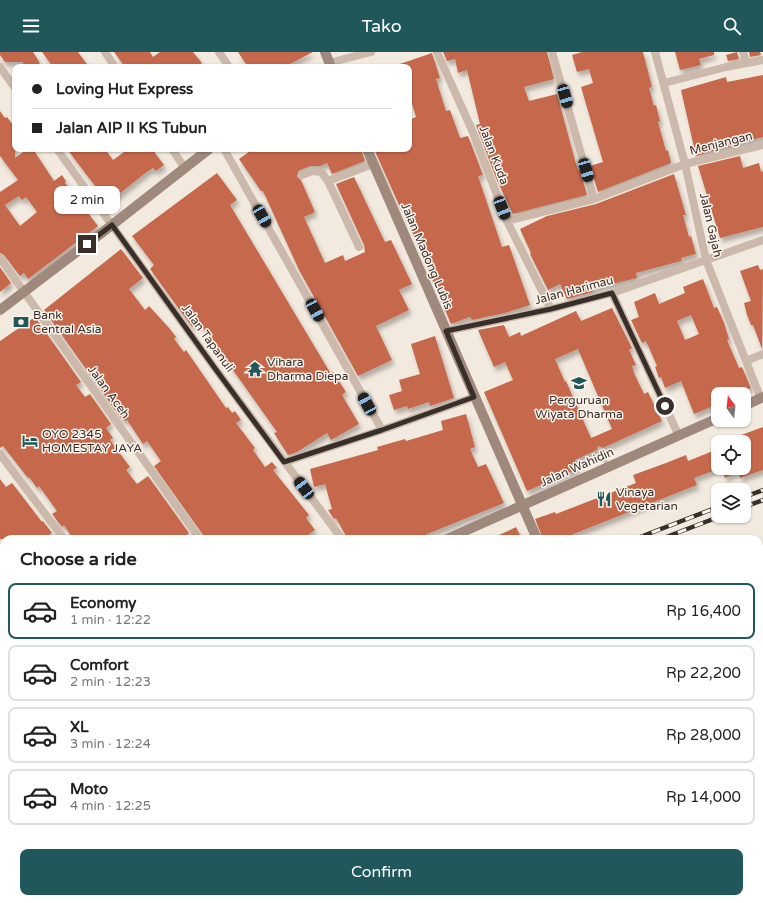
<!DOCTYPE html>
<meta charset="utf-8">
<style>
body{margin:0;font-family:"Varela Round",sans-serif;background:#f2f2f2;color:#222;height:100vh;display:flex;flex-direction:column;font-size:15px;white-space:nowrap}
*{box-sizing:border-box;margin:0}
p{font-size:13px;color:#767676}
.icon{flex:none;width:22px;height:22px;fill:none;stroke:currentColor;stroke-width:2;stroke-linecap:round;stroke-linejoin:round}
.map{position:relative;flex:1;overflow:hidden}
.drawer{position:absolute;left:0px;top:483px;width:763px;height:368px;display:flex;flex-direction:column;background:#fff;border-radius:12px 12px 0 0;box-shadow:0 1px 3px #0004}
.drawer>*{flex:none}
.hud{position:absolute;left:12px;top:12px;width:400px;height:88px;border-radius:8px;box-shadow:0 1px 3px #0004;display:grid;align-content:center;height:88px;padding:0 20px;background:#fff}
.needle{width:26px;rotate:345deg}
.tools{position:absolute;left:711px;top:335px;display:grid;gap:8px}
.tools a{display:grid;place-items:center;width:40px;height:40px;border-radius:8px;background:#fff;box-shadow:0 1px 3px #0004;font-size:20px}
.end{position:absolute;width:18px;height:18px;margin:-9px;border:5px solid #392f2a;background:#fff;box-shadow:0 0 0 2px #fff}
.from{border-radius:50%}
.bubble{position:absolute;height:28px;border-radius:8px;background:#fff;box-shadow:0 1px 3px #0004;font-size:13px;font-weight:600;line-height:28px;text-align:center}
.car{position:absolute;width:12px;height:24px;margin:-12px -6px;border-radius:5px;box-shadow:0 0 3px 1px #0007;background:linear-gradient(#222 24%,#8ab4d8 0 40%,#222 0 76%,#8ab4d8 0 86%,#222 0)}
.hud b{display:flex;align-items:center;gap:14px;height:38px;font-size:15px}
.hud b+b{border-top:1px solid #e0e0e0}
.hud i{width:10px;height:10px;background:#222}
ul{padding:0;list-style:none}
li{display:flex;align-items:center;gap:12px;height:56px;margin:0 8px 6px;padding:0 12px;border:2px solid #e0e0e0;border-radius:8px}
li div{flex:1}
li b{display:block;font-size:15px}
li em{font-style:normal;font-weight:600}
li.selected{border-color:#1f575b}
li>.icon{width:36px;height:36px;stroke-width:1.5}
h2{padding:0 20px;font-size:18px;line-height:48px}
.cta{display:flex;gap:8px;margin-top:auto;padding:8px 20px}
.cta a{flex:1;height:46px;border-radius:8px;background:#1f575b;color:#fff;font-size:16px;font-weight:600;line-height:46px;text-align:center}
header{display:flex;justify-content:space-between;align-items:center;height:52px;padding:0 20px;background:#1f575b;color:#fff;font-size:18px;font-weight:600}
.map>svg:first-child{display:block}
.building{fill:#c5684b;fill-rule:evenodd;filter:url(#shadow)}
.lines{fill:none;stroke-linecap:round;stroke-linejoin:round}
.lane{stroke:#cbbaab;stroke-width:4}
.street{stroke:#cbbaab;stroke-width:8}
.secondary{stroke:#9f897c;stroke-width:10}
.rail-casing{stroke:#392f2a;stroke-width:4.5}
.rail{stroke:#faf4ec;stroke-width:3;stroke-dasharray:9;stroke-linecap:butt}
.route{stroke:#392f2a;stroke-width:5}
.labels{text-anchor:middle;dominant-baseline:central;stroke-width:3;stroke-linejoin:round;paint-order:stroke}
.street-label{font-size:12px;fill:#392f2a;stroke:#faf4ec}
.poi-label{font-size:12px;fill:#392f2a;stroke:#faf4ec;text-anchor:start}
</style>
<header><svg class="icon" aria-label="menu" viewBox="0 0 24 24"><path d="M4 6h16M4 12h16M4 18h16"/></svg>Tako<svg class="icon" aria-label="search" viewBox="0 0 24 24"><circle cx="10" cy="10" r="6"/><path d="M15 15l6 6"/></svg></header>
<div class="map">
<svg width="763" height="851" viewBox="0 0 763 851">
<defs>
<filter id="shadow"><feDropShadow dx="2.5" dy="4.5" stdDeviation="2" flood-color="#0004"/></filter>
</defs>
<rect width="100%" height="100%" fill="#f3eadf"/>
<path class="building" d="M0,0H33L40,11L34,15H18L24,10H5L0,3Z
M42,0H78L89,15H53Z
M114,0H150L153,5L160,0H193L202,11L197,15H125Z
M238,0H313L290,12L291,15H248Z
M443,0H547L554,27L524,35L529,49L557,42L576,112L579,119L580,118L587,143L513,162L496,126L476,73L480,72L467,18L458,21L455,7L447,9Z
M582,0H643L652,35L649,36L654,54L656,53L660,69L658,70L666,99L668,98L671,111L598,140L590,114L603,110L581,35L593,31L589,17L577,20L572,3Z
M675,0H714V3L699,7L701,13L680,18Z
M737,0L739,7L728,9L726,3Z
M749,0H760L761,3L750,5Z
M432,1L440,26L436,27L446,59L450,58L460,86L468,84L483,123L478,124L502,195L509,193L530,253L505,261L472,268L470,265L451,272L401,153H399L374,97H409V68L416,65L409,42V15L394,14Z
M763,23V85L696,104L681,38L726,25L727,30Z
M0,59L5,66L7,65L15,76V106L27,97H33L54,129L62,123L66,129L65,131L98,174L28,227L24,221L20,224L4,203L0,201V140L18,128L0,104ZM19,144L22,148L26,145L37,160L20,174L5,153Z
M67,97H105L113,108L128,97H152L164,113L156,119L153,116L144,122L108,151Z
M253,97H361L365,109L332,122L327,111L320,114H310L298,119L297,125L301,128L315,160L304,165L325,211L343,203L345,209L365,200L364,193L336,132L354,125L385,190L391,188L412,232L399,238L409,258L376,274L392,308L358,324L299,218L263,139H261L239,107Z
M740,104L743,116L759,111L761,120L763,119V175L720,186L698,114Z
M217,121L237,148L230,153L331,322L333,320L346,340L342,343L359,372L331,388L327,381L297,400L288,403L274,381L277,380L199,270L192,275L150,217L154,213L132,184Z
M674,122L686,163H683L689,185L691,184L696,202L681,206V209L636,221L637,226L592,237L593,240L589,241L567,247L560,232L548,238L530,202L531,201L520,177L547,164L596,152Z
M121,197L143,226L129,237L145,258L149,254L170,277L176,285L174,287L184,300L186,298L226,356L228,355L232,361L235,359L241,368L236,371L255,396L253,398L265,415L272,410L277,416L273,418L309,463L306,466L315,478L302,487H206L154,414L161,409L147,389L143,392L127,368L125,369L120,365L44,258Z
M758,213L760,218L763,217L762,297L753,273H751L747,263L744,251L751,249L740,219Z
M0,215L11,231L0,240Z
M703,227L714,256L717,255L724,271L729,287L727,288L739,316L742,315L751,336L735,342H718V349L715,350L716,353L694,362L681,329L665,336L661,325L659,326L655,315L657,314L646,289L642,291L631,268L639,265L634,250L655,241L659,252L685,241L683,235ZM691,263L699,282L685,288L677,269Z
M612,256L632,296L629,298L636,313L632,314L634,321L644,342L648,340L662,369L603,396L598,394L597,398L575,408L578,417L527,439L484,340L513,328L505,310L494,315L478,278L504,273L509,285L520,280L521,284L576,259L581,269ZM578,297L612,377L591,386L566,329L565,330L555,307Z
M35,265L81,330L76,333L85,345L90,342L111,372L106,376L113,386L110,388L130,415L126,418L137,432L148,424L189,481L181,487H73L64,473L62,475L52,462L57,459L39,434L37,436L29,425L28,426L3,394L0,396V289Z
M435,284L454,346L430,354L429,350L408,357L407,354L394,358L389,343L402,339L399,328L420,322L411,292Z
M466,362L475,395L470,397L478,415L486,412L504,451L415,487H351L349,483L346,484L336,466L334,467L328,458L332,457L325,432L314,435L310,417L378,398L377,395L405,387L406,389L443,378L441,369Z
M763,375V418L740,426L738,420L725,426L721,416H744V390L725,389Z
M718,397V417L694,426L697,433L561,487H543L535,467L555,460L556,462L636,431L633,423L666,411L686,403L688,409Z
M0,427L6,435L12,431L42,470L43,469L52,481L47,484L49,487H0Z
M516,475L522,487H490L510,478Z"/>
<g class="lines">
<path class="lane" d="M600,397L608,415
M125,851L131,848L137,851"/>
<path class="street" d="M105,0L115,15
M219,0L229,15
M437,0L472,78L507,169L551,257
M552,0L594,147
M655,0L685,112L706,208L761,347
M743,0L746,10
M329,11L371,0
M0,15L15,36
M664,31L726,15L763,8
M57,97L214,315L342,487
M172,97L184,115
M224,97L382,378
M302,123L312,119L321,120L328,129
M507,169L594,147L685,112L763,93
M359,195L328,129L373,112
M0,206L200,487
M612,241L679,384
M446,279L551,257L612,241L763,188
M746,309L763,302
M0,402L64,487
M285,410L382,378L474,345
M759,585L763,584
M0,586L4,591
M759,792L763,790
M759,819L763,828
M236,847L239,851
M282,847L285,851
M400,847L403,851
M590,847L593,851
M700,847L702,851
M290,851L296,847
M678,851L683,847"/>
<path class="secondary" d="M325,0L331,15
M367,97L537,487
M0,258L112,173L209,97
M744,354L763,345
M447,487L718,366
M759,675L763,674
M0,712L4,709
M0,801L4,807
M33,847L36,851
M419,851L424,847"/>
<defs>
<path id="rail" d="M744,445L763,438
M744,455L763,448
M635,487L718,455
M661,487L721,464
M0,771L4,769"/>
</defs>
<use href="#rail" class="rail-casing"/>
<use href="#rail" class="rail"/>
</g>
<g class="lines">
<path class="route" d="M87,192L112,173L214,315L284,410L382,378L474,345L446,279L551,257L612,241L665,354"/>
</g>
<defs>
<symbol id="bank-bare" viewBox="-9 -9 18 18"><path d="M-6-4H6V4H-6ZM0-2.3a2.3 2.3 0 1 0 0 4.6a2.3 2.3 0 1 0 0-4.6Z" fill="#1f575b" stroke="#faf4ec" stroke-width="2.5" paint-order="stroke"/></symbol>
<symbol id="temple-bare" viewBox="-9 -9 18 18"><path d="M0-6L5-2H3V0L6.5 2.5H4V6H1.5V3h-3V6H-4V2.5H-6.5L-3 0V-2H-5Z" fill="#1f575b" stroke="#faf4ec" stroke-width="2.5" paint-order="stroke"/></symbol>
<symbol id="school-bare" viewBox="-9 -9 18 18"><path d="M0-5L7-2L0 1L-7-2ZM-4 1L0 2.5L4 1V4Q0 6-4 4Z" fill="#1f575b" stroke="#faf4ec" stroke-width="2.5" paint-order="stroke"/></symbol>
<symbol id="hotel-bare" viewBox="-9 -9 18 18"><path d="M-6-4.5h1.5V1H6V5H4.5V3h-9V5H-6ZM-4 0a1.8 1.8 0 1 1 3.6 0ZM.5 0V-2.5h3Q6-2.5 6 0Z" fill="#1f575b" stroke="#faf4ec" stroke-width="2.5" paint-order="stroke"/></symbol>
<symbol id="restaurant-bare" viewBox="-9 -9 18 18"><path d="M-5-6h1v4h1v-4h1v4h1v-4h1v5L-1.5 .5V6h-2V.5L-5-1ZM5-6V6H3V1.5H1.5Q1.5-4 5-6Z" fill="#1f575b" stroke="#faf4ec" stroke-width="2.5" paint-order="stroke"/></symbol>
</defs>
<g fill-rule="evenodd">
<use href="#bank-bare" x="10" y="259" width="22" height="22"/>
<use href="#temple-bare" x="244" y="306" width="22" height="22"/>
<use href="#school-bare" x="568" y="320" width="22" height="22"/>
<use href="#hotel-bare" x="19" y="378" width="22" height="22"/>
<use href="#restaurant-bare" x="593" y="436" width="22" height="22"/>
</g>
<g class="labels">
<g class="street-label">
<text transform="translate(721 91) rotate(-14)">Menjangan</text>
<text transform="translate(494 103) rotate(69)">Jalan Kuda</text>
<text transform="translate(711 173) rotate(77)">Jalan Gajah</text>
<text transform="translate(427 204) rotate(67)">Jalan Madong Lubis</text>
<text transform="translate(574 238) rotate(-15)">Jalan Harimau</text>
<text transform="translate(208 286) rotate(54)">Jalan Tapanuli</text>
<text transform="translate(109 340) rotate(54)">Jalan Aceh</text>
<text transform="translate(577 415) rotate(-24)">Jalan Wahidin</text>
</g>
<g class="poi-label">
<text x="33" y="263">Bank<tspan x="33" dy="14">Central Asia</tspan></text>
<text x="267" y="310">Vihara<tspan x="267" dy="14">Dharma Diepa</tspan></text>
<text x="579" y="348" text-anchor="middle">Perguruan<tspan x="579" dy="14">Wiyata Dharma</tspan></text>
<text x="42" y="382">OYO 2345<tspan x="42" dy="14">HOMESTAY JAYA</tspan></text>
<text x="616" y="440">Vinaya<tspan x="616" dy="14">Vegetarian</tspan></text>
</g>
</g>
</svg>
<div class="tools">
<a><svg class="needle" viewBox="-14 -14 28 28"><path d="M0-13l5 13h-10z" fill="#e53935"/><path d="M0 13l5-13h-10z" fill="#767676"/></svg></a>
<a><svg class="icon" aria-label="locate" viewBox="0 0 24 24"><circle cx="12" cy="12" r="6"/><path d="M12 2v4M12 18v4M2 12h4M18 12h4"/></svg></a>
<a><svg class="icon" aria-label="layers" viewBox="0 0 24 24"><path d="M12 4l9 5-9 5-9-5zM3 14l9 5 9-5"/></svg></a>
</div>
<i class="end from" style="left:665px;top:354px"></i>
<i class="end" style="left:87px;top:192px"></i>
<div class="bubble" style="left:54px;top:134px;width:66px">2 min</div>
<i class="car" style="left:565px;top:44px;rotate:164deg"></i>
<i class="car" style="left:586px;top:118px;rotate:164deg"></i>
<i class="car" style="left:502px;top:156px;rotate:159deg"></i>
<i class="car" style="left:262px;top:164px;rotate:150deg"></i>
<i class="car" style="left:315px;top:258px;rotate:151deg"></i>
<i class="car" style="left:367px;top:352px;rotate:331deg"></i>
<i class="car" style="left:304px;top:436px;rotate:323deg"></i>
<div class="hud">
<b><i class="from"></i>Loving Hut Express</b>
<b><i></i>Jalan AIP II KS Tubun</b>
</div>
<section class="drawer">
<h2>Choose a ride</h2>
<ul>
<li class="selected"><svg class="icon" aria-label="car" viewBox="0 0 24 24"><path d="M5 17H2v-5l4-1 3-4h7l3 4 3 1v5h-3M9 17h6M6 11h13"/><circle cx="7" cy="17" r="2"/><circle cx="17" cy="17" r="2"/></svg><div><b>Economy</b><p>1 min · 12:22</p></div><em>Rp 16,400</em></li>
<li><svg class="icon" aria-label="car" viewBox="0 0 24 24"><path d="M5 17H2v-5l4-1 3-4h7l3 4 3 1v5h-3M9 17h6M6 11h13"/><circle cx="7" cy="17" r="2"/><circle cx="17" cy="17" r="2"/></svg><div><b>Comfort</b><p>2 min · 12:23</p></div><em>Rp 22,200</em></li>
<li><svg class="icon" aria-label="car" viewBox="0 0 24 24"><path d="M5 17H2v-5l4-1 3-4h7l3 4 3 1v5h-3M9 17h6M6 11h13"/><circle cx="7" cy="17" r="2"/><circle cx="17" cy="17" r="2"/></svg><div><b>XL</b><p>3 min · 12:24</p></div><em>Rp 28,000</em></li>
<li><svg class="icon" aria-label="car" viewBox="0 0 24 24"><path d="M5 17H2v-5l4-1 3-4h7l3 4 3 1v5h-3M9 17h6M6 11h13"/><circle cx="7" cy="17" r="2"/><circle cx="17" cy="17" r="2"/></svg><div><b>Moto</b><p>4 min · 12:25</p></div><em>Rp 14,000</em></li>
</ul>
<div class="cta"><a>Confirm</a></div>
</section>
</div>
